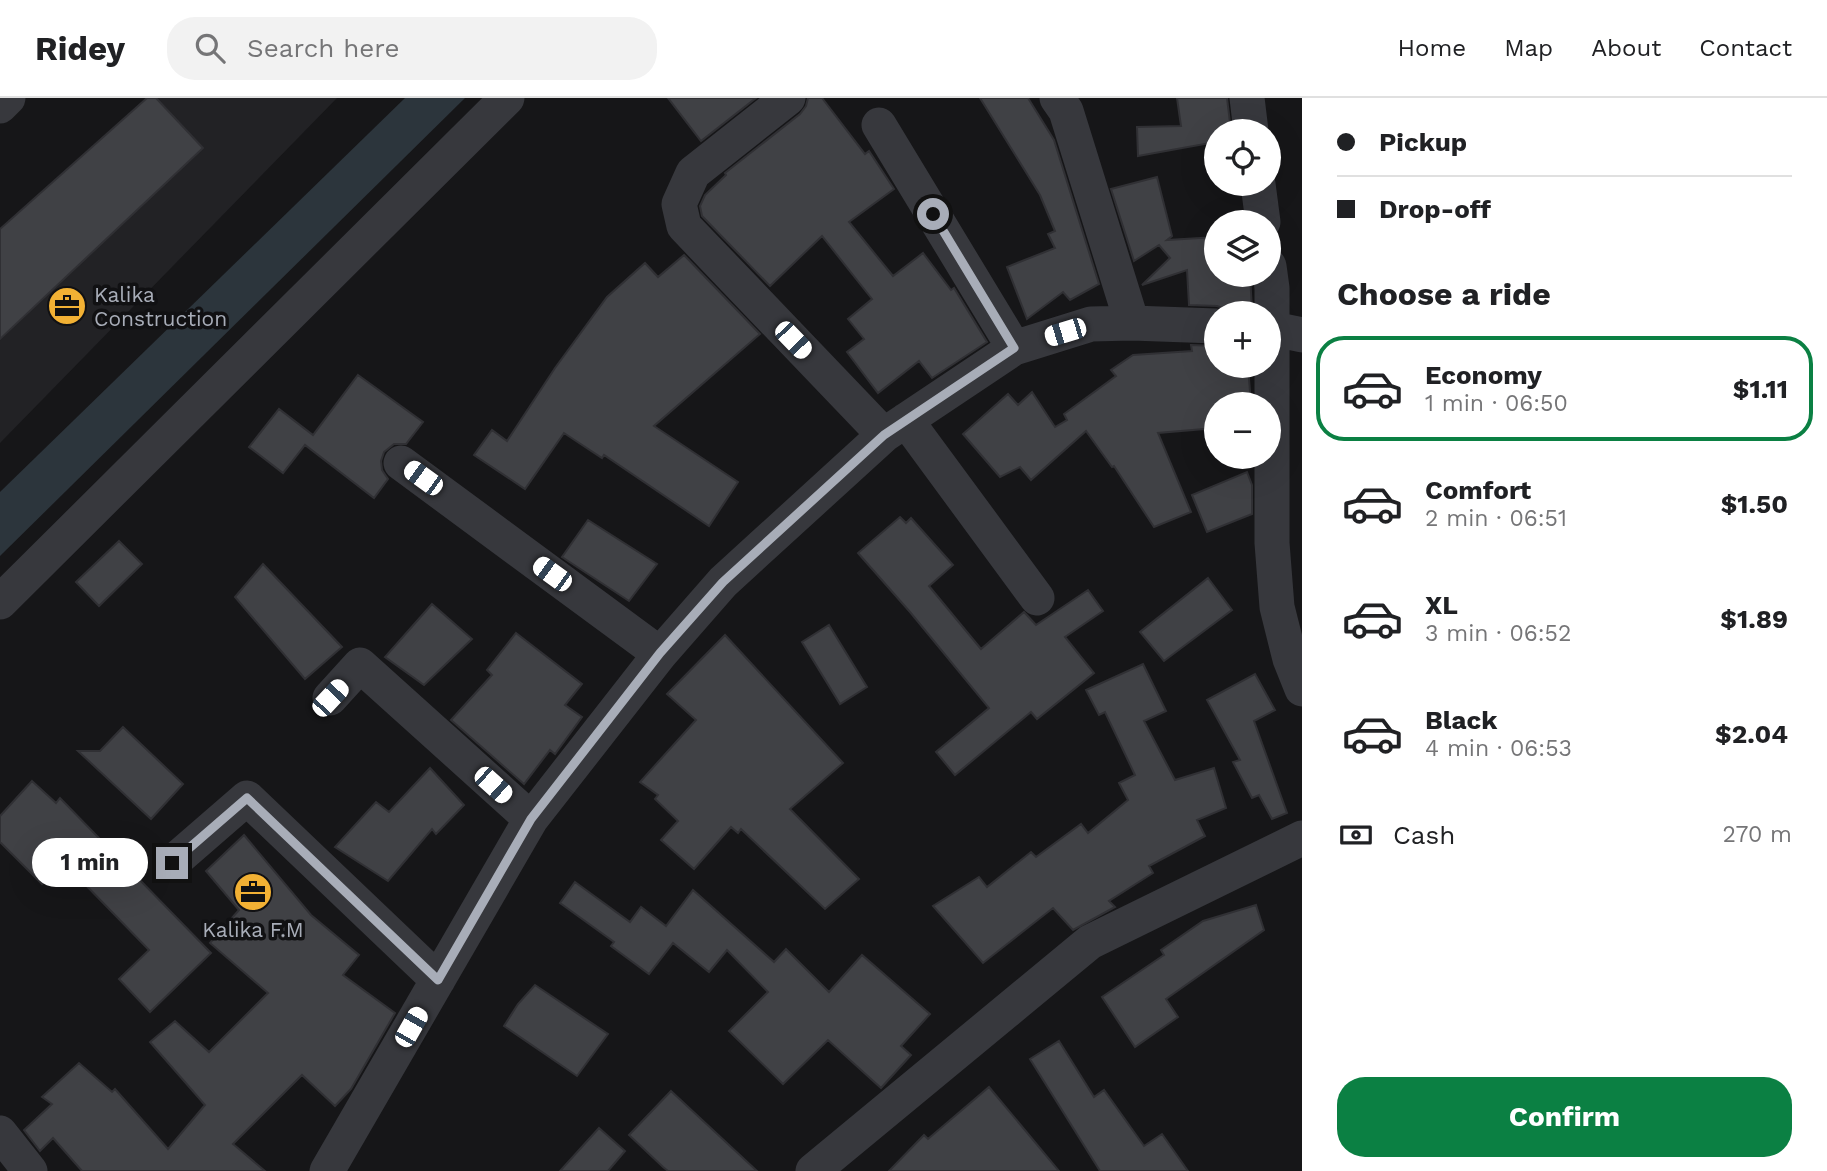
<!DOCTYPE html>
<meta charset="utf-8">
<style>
body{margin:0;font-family:"Work Sans",sans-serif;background:#f2f2f2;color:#202124;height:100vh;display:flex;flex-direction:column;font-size:26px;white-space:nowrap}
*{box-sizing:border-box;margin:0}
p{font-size:23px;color:#757577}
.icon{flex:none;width:38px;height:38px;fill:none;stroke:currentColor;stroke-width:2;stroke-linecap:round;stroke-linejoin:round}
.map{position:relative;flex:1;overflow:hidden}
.details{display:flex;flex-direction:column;background:#fff;width:525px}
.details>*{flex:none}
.hud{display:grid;align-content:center;height:154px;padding:0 35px;background:#fff}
.fabs{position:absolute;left:1204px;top:21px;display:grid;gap:14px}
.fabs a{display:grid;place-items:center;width:77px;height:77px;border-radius:50%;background:#fff;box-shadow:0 7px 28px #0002;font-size:35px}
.end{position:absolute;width:32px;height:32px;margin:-16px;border:9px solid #a8adb8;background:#111;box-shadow:0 0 0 4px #111}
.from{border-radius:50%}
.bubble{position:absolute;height:49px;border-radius:24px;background:#fff;box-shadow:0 7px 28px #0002;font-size:23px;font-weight:700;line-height:49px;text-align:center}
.car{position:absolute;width:21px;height:42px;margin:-21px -10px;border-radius:9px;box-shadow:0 0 5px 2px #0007;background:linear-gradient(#fff 24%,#345 0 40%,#fff 0 76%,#345 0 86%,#fff 0)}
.hud b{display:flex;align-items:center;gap:24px;height:66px;font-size:26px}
.hud b+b{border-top:2px solid #e0e0e0}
.hud i{width:18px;height:18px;background:#202124}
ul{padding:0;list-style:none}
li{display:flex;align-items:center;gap:21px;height:105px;margin:0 14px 10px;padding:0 21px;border:4px solid transparent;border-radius:28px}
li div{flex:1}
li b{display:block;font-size:26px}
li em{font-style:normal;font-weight:700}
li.active{border-color:#0b8043}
li>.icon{width:63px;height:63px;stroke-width:1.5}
h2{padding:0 35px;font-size:32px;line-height:84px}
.pay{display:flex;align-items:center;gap:18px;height:77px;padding:0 35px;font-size:26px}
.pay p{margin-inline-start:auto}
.cta{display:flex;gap:14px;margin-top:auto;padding:14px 35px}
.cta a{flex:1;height:80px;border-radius:28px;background:#0b8043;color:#fff;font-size:28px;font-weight:700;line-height:80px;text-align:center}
header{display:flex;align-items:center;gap:42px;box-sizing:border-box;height:98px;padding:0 35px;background:#fff;border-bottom:2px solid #e0e0e0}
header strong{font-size:33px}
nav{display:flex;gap:38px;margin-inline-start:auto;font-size:24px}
.search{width:490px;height:63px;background:#f2f2f2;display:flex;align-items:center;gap:18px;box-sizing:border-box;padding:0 24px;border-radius:28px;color:#757577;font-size:26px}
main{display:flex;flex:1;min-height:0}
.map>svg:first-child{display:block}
.built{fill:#222225}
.water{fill:#2c353c}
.building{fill:#404145;stroke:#303034;stroke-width:2}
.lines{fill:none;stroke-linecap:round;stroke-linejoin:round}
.street{stroke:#37383d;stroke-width:35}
.route{stroke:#a8adb8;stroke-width:9}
.labels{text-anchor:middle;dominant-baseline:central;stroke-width:7;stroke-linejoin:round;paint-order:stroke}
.poi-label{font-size:21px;fill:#a8adb8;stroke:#111113;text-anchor:start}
</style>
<header>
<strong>Ridey</strong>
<div class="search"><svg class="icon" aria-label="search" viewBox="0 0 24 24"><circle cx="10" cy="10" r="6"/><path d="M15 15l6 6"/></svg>Search here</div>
<nav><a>Home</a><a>Map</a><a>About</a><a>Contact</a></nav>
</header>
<main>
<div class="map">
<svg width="1302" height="1073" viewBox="0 0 1302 1073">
<rect width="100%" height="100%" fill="#161618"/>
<path class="built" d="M147,0H337L0,345V131Z"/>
<path class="water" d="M405,0H465L0,458V394Z"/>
<path class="building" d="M147,0H156L203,50L0,241V131Z
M668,0H756L701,43Z
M808,0H822L865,56L869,53L894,91L849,124L893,178L923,155L951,192L954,190L987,244L932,280L919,263L878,295L847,254L864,241L848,221L872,201L822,138L770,188L702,118L700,108L705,97L726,77L725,75L800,16L806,8Z
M980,0H1028L1054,42L1099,186L1070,202L1063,194L1027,221L1007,169L1055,150L1048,136L1055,133L1040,97Z
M1177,0H1227L1231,33H1216V44L1138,58L1137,29L1181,28Z
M1157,79L1172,138L1167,142L1216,139V177H1250L1252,211L1228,212L1217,208L1189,207L1187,172L1142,187L1170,160L1159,147L1134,163L1111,91Z
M684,157L760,236L654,328L738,384L709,428L604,357L602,360L564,335L525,391L474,357L492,332L507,343L555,270L607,199L645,165L658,179Z
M1191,247L1216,248V268H1248L1251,306H1216V330L1158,335L1191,414L1154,429L1114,368L1112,369L1086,333L1031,382L1020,369L1000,379L963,336L1008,296L1018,307L1032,294L1055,329L1067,322L1064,316L1116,278L1111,272L1133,257L1192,253Z
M358,277L423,324L406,346H394L384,354L381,363L382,372L388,381L374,400L305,347L283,375L249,349L279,311L313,337Z
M1247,374L1252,387V416L1207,434L1192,397Z
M900,419L906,425L911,420L953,467L929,488L981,551L1024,514L1036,527L1088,492L1103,513L1065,539L1094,575L1037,621L1031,614L955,677L936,654L989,610L910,514L858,455Z
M588,422L657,466L629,503L562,459Z
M119,443L142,466L99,508L76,484Z
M263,466L342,549L305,581L235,499Z
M1208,480L1232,512L1164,563L1140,534Z
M432,506L472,541L424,587L385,559Z
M829,527L867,589L840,606L802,544Z
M516,535L582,586L565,607L582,619L555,656L550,652L524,686L451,622L492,577L487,572Z
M725,537L843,665L790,711L859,781L825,811L741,731L738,735L731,729L694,771L661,742L678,723L655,701L658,697L640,684L696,622L667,596Z
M1143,566L1166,613L1144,623L1175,682L1214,670L1226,710L1197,722L1205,738L1149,768L1153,775L1109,803L1115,809L1073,832L1053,810L983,865L933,808L979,779L987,789L1031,754L1036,759L1081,726L1088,735L1128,702L1119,685L1135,677L1105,614L1099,617L1086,592Z
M1255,576L1275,612L1254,623L1287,715L1272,721L1259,697L1252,700L1233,664L1240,662L1207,602Z
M123,629L183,686L151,721L78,653H100Z
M430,670L464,707L436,736L432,731L388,783L335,749L376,704L389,714Z
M32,683L56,705L60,700L211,855L150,914L119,881L149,852L73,774L68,779L57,769L42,786L0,744V718Z
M244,737L311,817L359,857L343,877L395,915L351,991L335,1008L302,977L233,1046L265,1073H82L53,1040L40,1053L24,1032L52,1006L42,999L79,965L112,994L115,991L168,1051L205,1007L150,944L175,923L209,954L268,895L210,845L239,812L206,773Z
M575,784L630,824L641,809L666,828L693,792L774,864L786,851L829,894L862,857L930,916L901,948L911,957L881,990L828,942L783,986L729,933L768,894L727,852L709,874L673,845L649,876L611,848L614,844L560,805Z
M1256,807L1264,832L1166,901L1178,919L1135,949L1102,899L1164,857L1161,852L1203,823Z
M535,887L608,936L577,978L504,928L518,906Z
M1059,943L1094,999L1104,992L1144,1048L1162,1036L1188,1073H1100L1030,961Z
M989,989L1059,1073H889L924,1037L928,1041Z
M671,993L757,1073H668L663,1069L629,1037Z
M599,1030L625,1053L608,1073H560Z"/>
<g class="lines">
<path class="street" d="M788,0L693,75L679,106L684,128L884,337
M1057,0L1066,13L1132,225
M1247,0L1251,33
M0,8L8,0
M879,27L1014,250
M1258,86L1263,124
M1269,168L1272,190V445L1277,509L1290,561L1302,591
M1269,230L1302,237
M906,322L1037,500
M401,365L660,556
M0,504L507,0
M330,600L360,567L531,721
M172,765L247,700L438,882
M0,1035L30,1073
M327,1073L531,721L660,556L723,484L884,337L1014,250L1091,226L1132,225L1216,228
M813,1073L1090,844L1302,740"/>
</g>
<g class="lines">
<path class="route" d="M172,765L247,700L438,882L531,721L660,555L723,484L884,337L1014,250L933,116"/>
</g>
<defs>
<symbol id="office-disc" viewBox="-11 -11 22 22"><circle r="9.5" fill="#f2b134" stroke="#111113"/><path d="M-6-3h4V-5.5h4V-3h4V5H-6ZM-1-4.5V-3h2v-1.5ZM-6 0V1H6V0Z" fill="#111"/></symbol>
</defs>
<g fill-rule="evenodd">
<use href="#office-disc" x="45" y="186" width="44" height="44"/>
<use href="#office-disc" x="231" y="772" width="44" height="44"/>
</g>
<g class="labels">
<g class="poi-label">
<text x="94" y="196">Kalika<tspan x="94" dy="24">Construction</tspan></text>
<text x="253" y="831" text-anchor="middle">Kalika F.M</text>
</g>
</g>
</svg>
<div class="fabs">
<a><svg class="icon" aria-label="locate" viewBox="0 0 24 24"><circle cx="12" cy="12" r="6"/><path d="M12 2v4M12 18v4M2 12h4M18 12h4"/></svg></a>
<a><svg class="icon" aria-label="layers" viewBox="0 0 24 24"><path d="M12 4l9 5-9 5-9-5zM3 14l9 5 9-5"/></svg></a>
<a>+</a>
<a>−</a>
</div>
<i class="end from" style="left:933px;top:116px"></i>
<i class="end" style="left:172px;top:765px"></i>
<div class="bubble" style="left:32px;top:740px;width:116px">1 min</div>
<i class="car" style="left:1065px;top:234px;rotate:253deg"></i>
<i class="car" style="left:793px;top:242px;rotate:136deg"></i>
<i class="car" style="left:423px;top:380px;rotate:306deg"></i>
<i class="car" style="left:552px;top:476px;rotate:306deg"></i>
<i class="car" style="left:330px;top:600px;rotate:43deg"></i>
<i class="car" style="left:493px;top:687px;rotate:132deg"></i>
<i class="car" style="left:411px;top:929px;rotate:30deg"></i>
</div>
<section class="details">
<div class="hud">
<b><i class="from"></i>Pickup</b>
<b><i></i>Drop-off</b>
</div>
<h2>Choose a ride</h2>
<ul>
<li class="active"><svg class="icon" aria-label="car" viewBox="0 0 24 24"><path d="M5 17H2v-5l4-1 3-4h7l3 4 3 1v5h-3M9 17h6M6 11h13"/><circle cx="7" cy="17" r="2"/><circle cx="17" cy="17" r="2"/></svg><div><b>Economy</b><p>1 min · 06:50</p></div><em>$1.11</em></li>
<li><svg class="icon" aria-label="car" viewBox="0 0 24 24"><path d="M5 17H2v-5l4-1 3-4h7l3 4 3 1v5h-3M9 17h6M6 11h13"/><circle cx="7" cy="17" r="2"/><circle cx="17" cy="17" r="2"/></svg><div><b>Comfort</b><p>2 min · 06:51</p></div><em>$1.50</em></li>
<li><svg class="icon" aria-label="car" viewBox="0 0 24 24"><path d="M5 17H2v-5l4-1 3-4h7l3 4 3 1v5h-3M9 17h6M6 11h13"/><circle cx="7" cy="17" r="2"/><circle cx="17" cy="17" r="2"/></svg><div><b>XL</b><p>3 min · 06:52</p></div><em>$1.89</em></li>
<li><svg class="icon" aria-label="car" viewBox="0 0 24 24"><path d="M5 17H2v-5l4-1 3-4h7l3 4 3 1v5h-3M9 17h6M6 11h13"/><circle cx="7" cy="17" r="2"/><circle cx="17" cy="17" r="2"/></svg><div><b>Black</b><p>4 min · 06:53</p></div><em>$2.04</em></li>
</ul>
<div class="pay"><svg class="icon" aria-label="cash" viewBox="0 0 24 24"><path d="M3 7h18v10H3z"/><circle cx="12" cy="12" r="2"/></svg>Cash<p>270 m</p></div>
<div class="cta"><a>Confirm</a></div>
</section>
</main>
